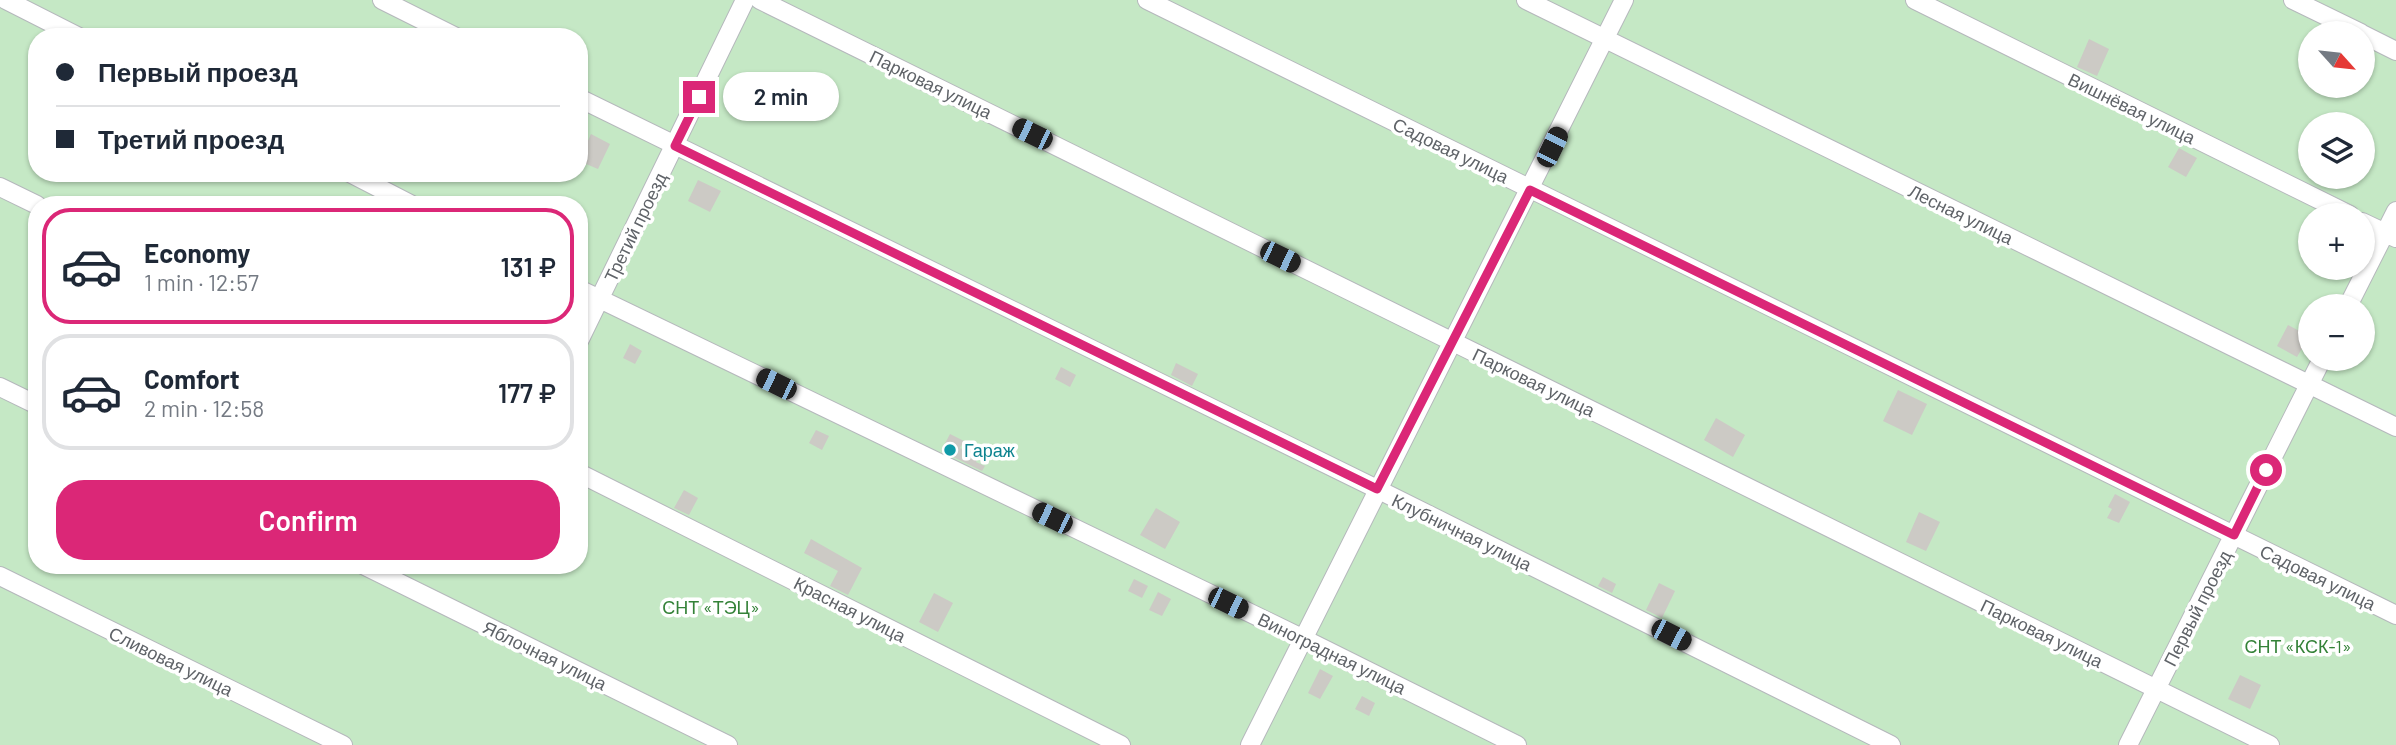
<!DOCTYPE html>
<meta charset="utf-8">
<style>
body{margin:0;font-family:Barlow,sans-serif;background:#f6f6f7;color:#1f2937;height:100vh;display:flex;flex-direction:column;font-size:26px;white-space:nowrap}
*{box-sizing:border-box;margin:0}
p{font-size:23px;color:#747a83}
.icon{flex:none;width:38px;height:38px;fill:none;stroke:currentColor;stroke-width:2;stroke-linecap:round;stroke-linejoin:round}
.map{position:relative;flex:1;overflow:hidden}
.side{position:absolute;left:28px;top:196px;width:560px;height:378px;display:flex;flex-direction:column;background:#fff;border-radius:28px;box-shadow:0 2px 5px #0004}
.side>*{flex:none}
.banner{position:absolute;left:28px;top:28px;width:560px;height:154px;border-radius:28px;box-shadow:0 2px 5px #0004;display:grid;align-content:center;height:154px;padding:0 28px;background:#fff}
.needle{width:46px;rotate:117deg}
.buttons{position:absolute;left:2298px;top:21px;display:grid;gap:14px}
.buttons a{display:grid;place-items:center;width:77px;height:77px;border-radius:50%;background:#fff;box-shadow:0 2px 5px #0004;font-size:35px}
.end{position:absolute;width:32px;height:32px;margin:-16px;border:9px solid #db2777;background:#fff;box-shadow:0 0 0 4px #fff}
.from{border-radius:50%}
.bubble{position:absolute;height:49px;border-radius:24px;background:#fff;box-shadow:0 2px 5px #0004;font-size:23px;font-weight:600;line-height:49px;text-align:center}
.car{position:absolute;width:21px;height:42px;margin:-21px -10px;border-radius:9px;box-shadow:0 0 5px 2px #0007;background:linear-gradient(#222 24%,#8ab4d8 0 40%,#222 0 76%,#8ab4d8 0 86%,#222 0)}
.banner b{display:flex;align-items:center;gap:24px;height:66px;font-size:26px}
.banner b+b{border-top:2px solid #e0e1e3}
.banner i{width:18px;height:18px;background:#1f2937}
ul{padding:12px 0 0;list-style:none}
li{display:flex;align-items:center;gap:21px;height:116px;margin:0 14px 10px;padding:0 14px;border:4px solid #e0e1e3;border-radius:28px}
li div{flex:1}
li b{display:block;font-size:26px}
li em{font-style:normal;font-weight:600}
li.current{border-color:#db2777}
li>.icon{width:63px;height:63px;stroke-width:1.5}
.cta{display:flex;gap:14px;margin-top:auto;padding:14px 28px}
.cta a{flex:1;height:80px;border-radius:28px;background:#db2777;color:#fff;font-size:28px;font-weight:600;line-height:80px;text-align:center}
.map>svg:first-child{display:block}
.green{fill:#c5e8c5;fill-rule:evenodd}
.building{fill:#cccac5}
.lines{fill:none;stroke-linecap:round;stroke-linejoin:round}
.minor-casing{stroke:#b5b8bc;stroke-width:20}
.minor{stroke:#fff;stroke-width:18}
.route{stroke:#db2777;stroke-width:9}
.culture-dot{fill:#0f9aa8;stroke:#fff;stroke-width:2.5}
.labels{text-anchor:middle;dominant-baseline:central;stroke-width:7;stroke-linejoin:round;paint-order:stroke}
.street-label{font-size:18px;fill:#5f6368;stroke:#fff}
.culture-label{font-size:18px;fill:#0d838f;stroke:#fff;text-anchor:start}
.park-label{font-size:18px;fill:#348238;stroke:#fff}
</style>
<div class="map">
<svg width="2396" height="745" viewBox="0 0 2396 745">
<rect width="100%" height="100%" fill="#f1efe8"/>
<path class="green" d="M0,0H2396V745H0ZM2310,33H2362V86H2310ZM37,37H579V173H37ZM2310,124H2362V177H2310ZM37,205H579V565H37ZM2310,215H2362V268H2310ZM2310,306H2362V359H2310Z"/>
<path class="building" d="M2089,39L2109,49L2097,76L2077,67Z
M591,134L610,144L598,169L579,161Z
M2179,148L2197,158L2186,177L2168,167Z
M698,180L721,191L710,212L688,201Z
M2288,325L2309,336L2297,357L2277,346Z
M630,344L642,351L635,364L623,358Z
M1176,363L1198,374L1192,386L1171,375Z
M1061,367L1076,375L1070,387L1055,379Z
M1898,390L1927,404L1912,435L1883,421Z
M1716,418L1745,435L1733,457L1704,440Z
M816,430L829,436L822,450L809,443Z
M950,434L964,441L960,448L978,457L976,462L985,466L982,471L941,451Z
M684,490L698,498L689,515L674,508Z
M2115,494L2130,502L2119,523L2107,518L2112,509L2108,507Z
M1156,508L1180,522L1165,549L1140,535Z
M1919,512L1940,522L1926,551L1906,542Z
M811,539L862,568L848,595L830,586L838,571L804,553Z
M1603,577L1616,584L1612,593L1598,586Z
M1134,579L1148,586L1142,598L1128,591Z
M1659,583L1675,591L1662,618L1646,610Z
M1158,592L1171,599L1162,616L1149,610Z
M934,593L953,603L938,632L919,622Z
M1320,669L1333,676L1320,699L1308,693Z
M2240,675L2261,685L2250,709L2228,699Z
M1362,696L1375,703L1369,716L1355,709Z"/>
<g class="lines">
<defs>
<path id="minor" d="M6,0L79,37
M382,0L456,37
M760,0L2270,745
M1147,0L2396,615
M1526,0L2396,427
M1915,0L2350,215
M2293,0L2361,33
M2362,34L2396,51
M579,98L1377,489L1891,745
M350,173L412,205
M0,187L37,205
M2362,222L2396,238
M579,289L1304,639L1517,745
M2348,306L2396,211
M579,341L745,0
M0,387L37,405
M579,473L1121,745
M363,565L728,745
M0,576L343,745
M1250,745L1624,0
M2128,745L2322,359"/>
</defs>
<use href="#minor" class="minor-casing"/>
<use href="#minor" class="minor"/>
</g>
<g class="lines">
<path class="route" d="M699,97L675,146L1377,489L1530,190L2234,535L2266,470"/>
</g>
<circle class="culture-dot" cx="950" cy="450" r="7"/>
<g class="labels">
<g class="street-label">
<text transform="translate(931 84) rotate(26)">Парковая улица</text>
<text transform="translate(2132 108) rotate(26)">Вишнёвая улица</text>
<text transform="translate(1451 150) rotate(26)">Садовая улица</text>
<text transform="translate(1961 214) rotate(26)">Лесная улица</text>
<text transform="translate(635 227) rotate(-64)">Третий проезд</text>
<text transform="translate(1534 382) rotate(26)">Парковая улица</text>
<text transform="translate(1462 532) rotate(26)">Клубничная улица</text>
<text transform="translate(2318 577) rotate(26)">Садовая улица</text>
<text transform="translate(2197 608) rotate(-63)">Первый проезд</text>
<text transform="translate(850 609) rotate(27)">Красная улица</text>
<text transform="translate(2042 633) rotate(26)">Парковая улица</text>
<text transform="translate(1332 653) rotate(26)">Виноградная улица</text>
<text transform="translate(545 655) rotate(26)">Яблочная улица</text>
<text transform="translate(171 661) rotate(26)">Сливовая улица</text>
</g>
<g class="culture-label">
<text x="964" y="450">Гараж</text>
</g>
<g class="park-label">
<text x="711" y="607">СНТ «ТЭЦ»</text>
<text x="2298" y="646">СНТ «КСК-1»</text>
</g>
</g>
</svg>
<div class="buttons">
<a><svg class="needle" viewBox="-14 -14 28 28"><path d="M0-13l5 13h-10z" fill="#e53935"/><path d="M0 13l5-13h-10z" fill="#747a83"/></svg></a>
<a><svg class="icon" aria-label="layers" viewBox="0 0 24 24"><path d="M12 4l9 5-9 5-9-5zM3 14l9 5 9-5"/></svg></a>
<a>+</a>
<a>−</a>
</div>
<i class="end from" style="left:2266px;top:470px"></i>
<i class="end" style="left:699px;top:97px"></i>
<div class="bubble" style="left:723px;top:72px;width:116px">2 min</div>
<i class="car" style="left:1032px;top:134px;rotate:296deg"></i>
<i class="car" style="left:1552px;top:147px;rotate:26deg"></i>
<i class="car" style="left:1280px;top:257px;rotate:116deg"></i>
<i class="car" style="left:776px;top:384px;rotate:296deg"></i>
<i class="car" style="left:1052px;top:518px;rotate:296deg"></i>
<i class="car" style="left:1228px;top:603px;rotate:116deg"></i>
<i class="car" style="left:1671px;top:635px;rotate:117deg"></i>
<div class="banner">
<b><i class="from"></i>Первый проезд</b>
<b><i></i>Третий проезд</b>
</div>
<section class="side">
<ul>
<li class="current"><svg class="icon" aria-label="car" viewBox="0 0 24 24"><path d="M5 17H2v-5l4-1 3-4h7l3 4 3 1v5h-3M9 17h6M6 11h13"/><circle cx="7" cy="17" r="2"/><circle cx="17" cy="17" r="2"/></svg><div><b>Economy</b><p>1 min · 12:57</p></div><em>131 ₽</em></li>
<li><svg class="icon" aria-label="car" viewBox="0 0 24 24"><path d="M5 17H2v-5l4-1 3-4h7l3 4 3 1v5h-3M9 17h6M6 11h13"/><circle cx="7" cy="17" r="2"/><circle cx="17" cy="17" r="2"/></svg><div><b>Comfort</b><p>2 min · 12:58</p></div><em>177 ₽</em></li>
</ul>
<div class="cta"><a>Confirm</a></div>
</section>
</div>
